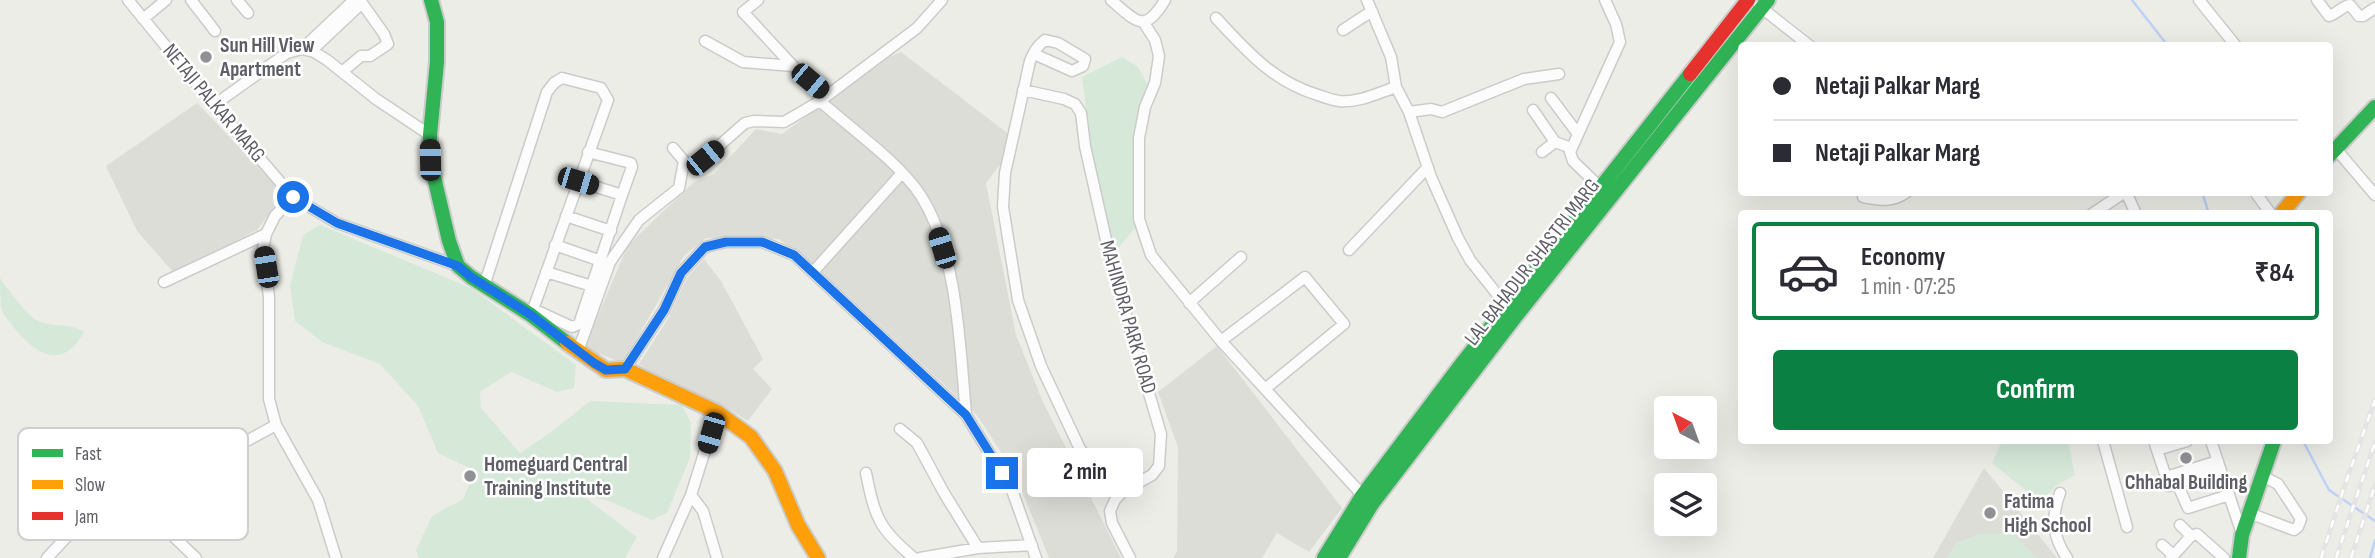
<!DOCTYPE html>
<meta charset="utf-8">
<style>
body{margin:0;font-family:"Sofia Sans Condensed",sans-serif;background:#f2f2f3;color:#2b2b33;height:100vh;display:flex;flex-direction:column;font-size:26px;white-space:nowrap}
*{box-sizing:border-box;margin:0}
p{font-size:23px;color:#7c7c81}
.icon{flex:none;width:38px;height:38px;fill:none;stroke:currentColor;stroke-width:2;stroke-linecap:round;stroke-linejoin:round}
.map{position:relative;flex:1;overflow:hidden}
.details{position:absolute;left:1738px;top:210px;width:595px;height:234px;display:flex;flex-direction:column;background:#fff;border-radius:7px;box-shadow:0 7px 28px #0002}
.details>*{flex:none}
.banner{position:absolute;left:1738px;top:42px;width:595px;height:154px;border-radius:7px;box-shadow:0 7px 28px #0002;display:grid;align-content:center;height:154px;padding:0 35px;background:#fff}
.needle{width:46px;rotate:319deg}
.controls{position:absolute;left:1654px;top:396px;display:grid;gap:14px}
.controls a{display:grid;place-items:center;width:63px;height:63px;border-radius:7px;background:#fff;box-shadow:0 7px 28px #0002;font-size:35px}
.end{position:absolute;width:32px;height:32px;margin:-16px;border:9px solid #1a73e8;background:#fff;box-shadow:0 0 0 4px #fff}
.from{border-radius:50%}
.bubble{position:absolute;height:49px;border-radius:7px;background:#fff;box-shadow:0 7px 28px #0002;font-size:23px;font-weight:700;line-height:49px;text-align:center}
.car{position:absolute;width:21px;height:42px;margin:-21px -10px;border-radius:9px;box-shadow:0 0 5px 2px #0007;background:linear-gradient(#222 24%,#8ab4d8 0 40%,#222 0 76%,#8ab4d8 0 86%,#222 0)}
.banner b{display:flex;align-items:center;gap:24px;height:66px;font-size:26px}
.banner b+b{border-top:2px solid #e1e1e2}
.banner i{width:18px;height:18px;background:#2b2b33}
ul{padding:12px 0 0;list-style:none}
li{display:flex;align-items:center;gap:21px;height:98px;margin:0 14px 10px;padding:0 21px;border:4px solid #e1e1e2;border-radius:7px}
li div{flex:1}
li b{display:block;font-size:26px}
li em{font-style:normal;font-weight:700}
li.current{border-color:#0b8043}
li>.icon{width:63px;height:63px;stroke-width:1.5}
.primary-button{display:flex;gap:14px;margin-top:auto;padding:14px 35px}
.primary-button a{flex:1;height:80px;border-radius:7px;background:#0b8043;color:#fff;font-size:28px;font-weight:700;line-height:80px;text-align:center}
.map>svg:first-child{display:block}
.industrial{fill:#ddddd8}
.education{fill:#ddddd7}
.green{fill:#d6e9d9}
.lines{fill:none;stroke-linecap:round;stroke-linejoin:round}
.stream{stroke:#bed1f6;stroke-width:2.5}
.street-casing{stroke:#cbcbca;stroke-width:13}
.fast-casing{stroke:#cacbca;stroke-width:18}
.slow-casing{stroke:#cacbca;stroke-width:18}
.jam-casing{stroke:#cacbca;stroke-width:18}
.street{stroke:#fcfcfc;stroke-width:10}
.fast{stroke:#30b455;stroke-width:14}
.slow{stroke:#ff9f0a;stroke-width:14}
.jam{stroke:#e5322d;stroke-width:14}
.rail-casing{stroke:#e4e4e4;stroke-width:5}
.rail{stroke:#fff;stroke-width:2.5;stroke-dasharray:8;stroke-linecap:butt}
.route{stroke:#1a73e8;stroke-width:9}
.poi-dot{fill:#909194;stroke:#fff;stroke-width:2.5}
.labels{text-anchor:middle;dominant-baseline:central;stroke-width:5;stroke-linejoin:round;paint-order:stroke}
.poi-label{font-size:21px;font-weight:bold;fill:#5e5f66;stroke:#fff;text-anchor:start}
.street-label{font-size:21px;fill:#5e5f66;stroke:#fff}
.key{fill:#fff;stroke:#cfcfd1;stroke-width:2}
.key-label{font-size:19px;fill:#5e5f66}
</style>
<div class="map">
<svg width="2375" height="558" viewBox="0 0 2375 558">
<rect width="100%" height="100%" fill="#edede8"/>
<path class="industrial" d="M901,52L1018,141L986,183L1016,335L1043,402L1121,558H1049L1015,474L977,415L836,285L779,239L706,238L684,256L623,363L584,348L628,245L694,182L714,174L756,129L782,134L883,60Z
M197,103L285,195L257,230L174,273L137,231L106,166Z
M704,259L721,281L763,359L753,369L772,389L748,421L722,405L662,381L639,364L666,322L687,278Z
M1217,346L1342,508L1309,552L1277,533L1262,558H1173L1177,552L1178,447L1158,392Z"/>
<path class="education" d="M1984,468L2057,558H1933Z"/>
<path class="green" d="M1122,57L1137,66L1149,86L1133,140L1135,217L1138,225L1113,254L1094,169L1082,77Z
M320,225L471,288L576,365L574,388L557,392L511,372L480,392L481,408L520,453L555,429L590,401L682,405L691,423L690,458L667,513L652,520L606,500L582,495L637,537L625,558H419L416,550L432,516L463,499L475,471L438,453L418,406L380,364L322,342L295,321L290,285L303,235Z
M0,278C8,289 28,318 41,322C56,327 71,323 84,332C63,370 38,356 15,329C11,323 5,318 2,311C0,302 0,288 0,278Z
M2002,441H2068L2075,475L2056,486L2041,503L1992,463Z
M2012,533L2037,558H1947L1956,543L1980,534Z"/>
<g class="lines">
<path class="stream" d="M2132,0L2168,46
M2202,192L2209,214
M2303,441L2329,490L2375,521
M2370,558L2375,540"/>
<defs>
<path id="street" d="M128,0L214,105L293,197L337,223L458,266
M191,0L215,31
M237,0L248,13
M758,0L743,12L793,66
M1111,0C1136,21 1144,35 1165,0
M1367,0L1391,57L1396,87L1409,112L1431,177L1458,238L1470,260L1508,308
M2199,0L2236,46
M2317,0L2329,16C2337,14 2342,6 2350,5L2359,16H2363L2375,8
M1759,6L1810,46
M1216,18C1247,51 1272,81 1318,95C1324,97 1332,100 1339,101C1358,103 1378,93 1396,87
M143,19L166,0
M1144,23L1155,40L1159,56L1155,83L1145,107L1139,138V219L1151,255L1221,341L1366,499
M1343,30L1372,11
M705,41L743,62L793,66L827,95
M302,49L354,0
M311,51L362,3L384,34L388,44L370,56H361L342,72
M1034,54L1072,71L1083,66L1085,59L1058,43L1045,40C1037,46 1034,52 1030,61L1005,173L1003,207L1018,300L1041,366L1080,449L1119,495
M1023,90L1064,99L1075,104L1081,113L1085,146L1113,271L1161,434L1159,466L1152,475L1123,491L1115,500L1110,511L1112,523L1130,558
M1551,98L1578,134
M820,101C851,129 899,162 921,196C958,254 960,348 966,415
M214,105L287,53L302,49L314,52L327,60L376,99L430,135
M1533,110L1555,142L1571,148
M1409,112L1431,109L1442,112L1524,79L1559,74
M2336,149L2375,195
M588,152L631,163L632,167L622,195
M1542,152L1555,142
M705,158L745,123L754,121L784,122L820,101L917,28L942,0
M1604,191L1573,161L1570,152L1620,42L1616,24L1605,0
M2126,192L2136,214
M2255,192L2271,214
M293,197L275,216L266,234L263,249L269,297V399L276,425L318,500L336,558
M1863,197C1880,200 1892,203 1907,192
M2092,214L2125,192
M566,216L611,231
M555,245L601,261
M1349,250L1428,167
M546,272L592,286
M813,272L902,173
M164,282L266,234
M484,286L547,92L554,83L562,78L601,88L608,100L531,315
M1189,303L1241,257
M533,309L572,327L579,324L622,195L578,181
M1221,341L1305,277L1344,324L1265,389
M578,351L610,262L639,220L679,188L684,161L673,148
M625,369L664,310L681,273L705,247L726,242H762L794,255L966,415L1012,490L1036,558
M900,429L917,443L944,493L978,548
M2103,441L2127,527
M2154,441L2166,477L2218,461
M2211,441L2242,534
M2157,450L2187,441
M866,473C875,518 879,529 914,558
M128,481L173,536L196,558
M2177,483L2188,508L2229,495
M2168,486L2220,469
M2060,493C2051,517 2052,536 2067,558
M691,495L703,511L717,558
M2249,513L2294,530L2298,527L2301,519L2278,484L2262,476
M2180,525L2191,536
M2162,545L2173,555
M47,558L102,499L143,469L160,461L179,466L196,462L228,451L276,425
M663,558L691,495L717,412
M920,558L978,548L1032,545
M2171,558L2191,536L2197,534L2224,558"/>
<path id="fast" d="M431,0L437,22V62L430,135V160L449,241L458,266L471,277L531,315L567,343
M2329,156L2375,107
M1324,558L1362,496L1460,366L1690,74
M1339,558L1372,504L1516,316L1768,0
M2239,558L2242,535L2274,441"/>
<path id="slow" d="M2281,214L2299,192
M567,343L606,370L625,369L717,412L751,437L775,471L798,525L818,558"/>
<path id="jam" d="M1690,74L1748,0"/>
</defs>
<use href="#street" class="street-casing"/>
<use href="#fast" class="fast-casing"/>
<use href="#slow" class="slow-casing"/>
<use href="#jam" class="jam-casing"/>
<use href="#street" class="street"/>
<use href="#fast" class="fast"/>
<use href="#slow" class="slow"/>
<use href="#jam" class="jam"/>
<defs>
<path id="rail" d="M2321,558L2346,482L2375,400
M2336,558L2375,442
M2351,558L2375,485"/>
</defs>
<use href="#rail" class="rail-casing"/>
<use href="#rail" class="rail"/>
</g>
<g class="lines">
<path class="route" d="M293,197L337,223L458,266L471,277L531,315L594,363L606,370L625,369L664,310L681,273L705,247L726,242H762L794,255L966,415L1002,473"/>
</g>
<g class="poi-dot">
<circle cx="206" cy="57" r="7"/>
<circle cx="2186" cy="458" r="7"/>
<circle cx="470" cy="476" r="7"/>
<circle cx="1990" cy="513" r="7"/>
</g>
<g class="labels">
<g class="poi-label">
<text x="220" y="45">Sun Hill View<tspan x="220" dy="24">Apartment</tspan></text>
<text x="484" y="464">Homeguard Central<tspan x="484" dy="24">Training Institute</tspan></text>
<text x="2186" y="482" text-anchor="middle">Chhabal Building</text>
<text x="2004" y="501">Fatima<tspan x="2004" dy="24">High School</tspan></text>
</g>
<g class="street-label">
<text transform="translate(214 103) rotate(50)">NETAJI PALKAR MARG</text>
<text transform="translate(1532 262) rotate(-52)">LAL BAHADUR SHASTRI MARG</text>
<text transform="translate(1128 317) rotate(74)">MAHINDRA PARK ROAD</text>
</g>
</g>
<rect x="18" y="428" width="230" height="112" rx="10" class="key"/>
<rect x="32" y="449" width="31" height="8" fill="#30b455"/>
<rect x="32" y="480" width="31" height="9" fill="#ff9f0a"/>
<rect x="32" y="512" width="31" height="8" fill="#e5322d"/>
<g class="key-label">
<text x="75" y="460">Fast</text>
<text x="75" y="491">Slow</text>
<text x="75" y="523">Jam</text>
</g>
</svg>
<div class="controls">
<a><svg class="needle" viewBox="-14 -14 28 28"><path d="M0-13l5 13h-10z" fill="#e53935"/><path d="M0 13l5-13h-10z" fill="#7c7c81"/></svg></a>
<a><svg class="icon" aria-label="layers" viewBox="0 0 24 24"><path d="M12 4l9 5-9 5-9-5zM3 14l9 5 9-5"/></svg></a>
</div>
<i class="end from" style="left:293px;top:197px"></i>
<i class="end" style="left:1002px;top:473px"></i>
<div class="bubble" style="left:1027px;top:448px;width:116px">2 min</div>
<i class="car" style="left:810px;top:81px;rotate:130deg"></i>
<i class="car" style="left:705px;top:158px;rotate:51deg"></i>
<i class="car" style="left:430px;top:160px;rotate:359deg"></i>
<i class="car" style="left:578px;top:181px;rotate:107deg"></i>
<i class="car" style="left:942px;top:248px;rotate:343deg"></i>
<i class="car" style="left:266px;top:267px;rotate:351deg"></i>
<i class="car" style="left:711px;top:433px;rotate:196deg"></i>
<div class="banner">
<b><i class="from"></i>Netaji Palkar Marg</b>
<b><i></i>Netaji Palkar Marg</b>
</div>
<section class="details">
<ul>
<li class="current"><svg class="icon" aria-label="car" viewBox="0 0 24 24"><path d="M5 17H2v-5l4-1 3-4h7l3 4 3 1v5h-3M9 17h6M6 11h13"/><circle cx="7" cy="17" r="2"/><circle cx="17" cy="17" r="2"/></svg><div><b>Economy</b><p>1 min · 07:25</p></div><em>₹84</em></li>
</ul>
<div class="primary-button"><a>Confirm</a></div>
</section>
</div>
